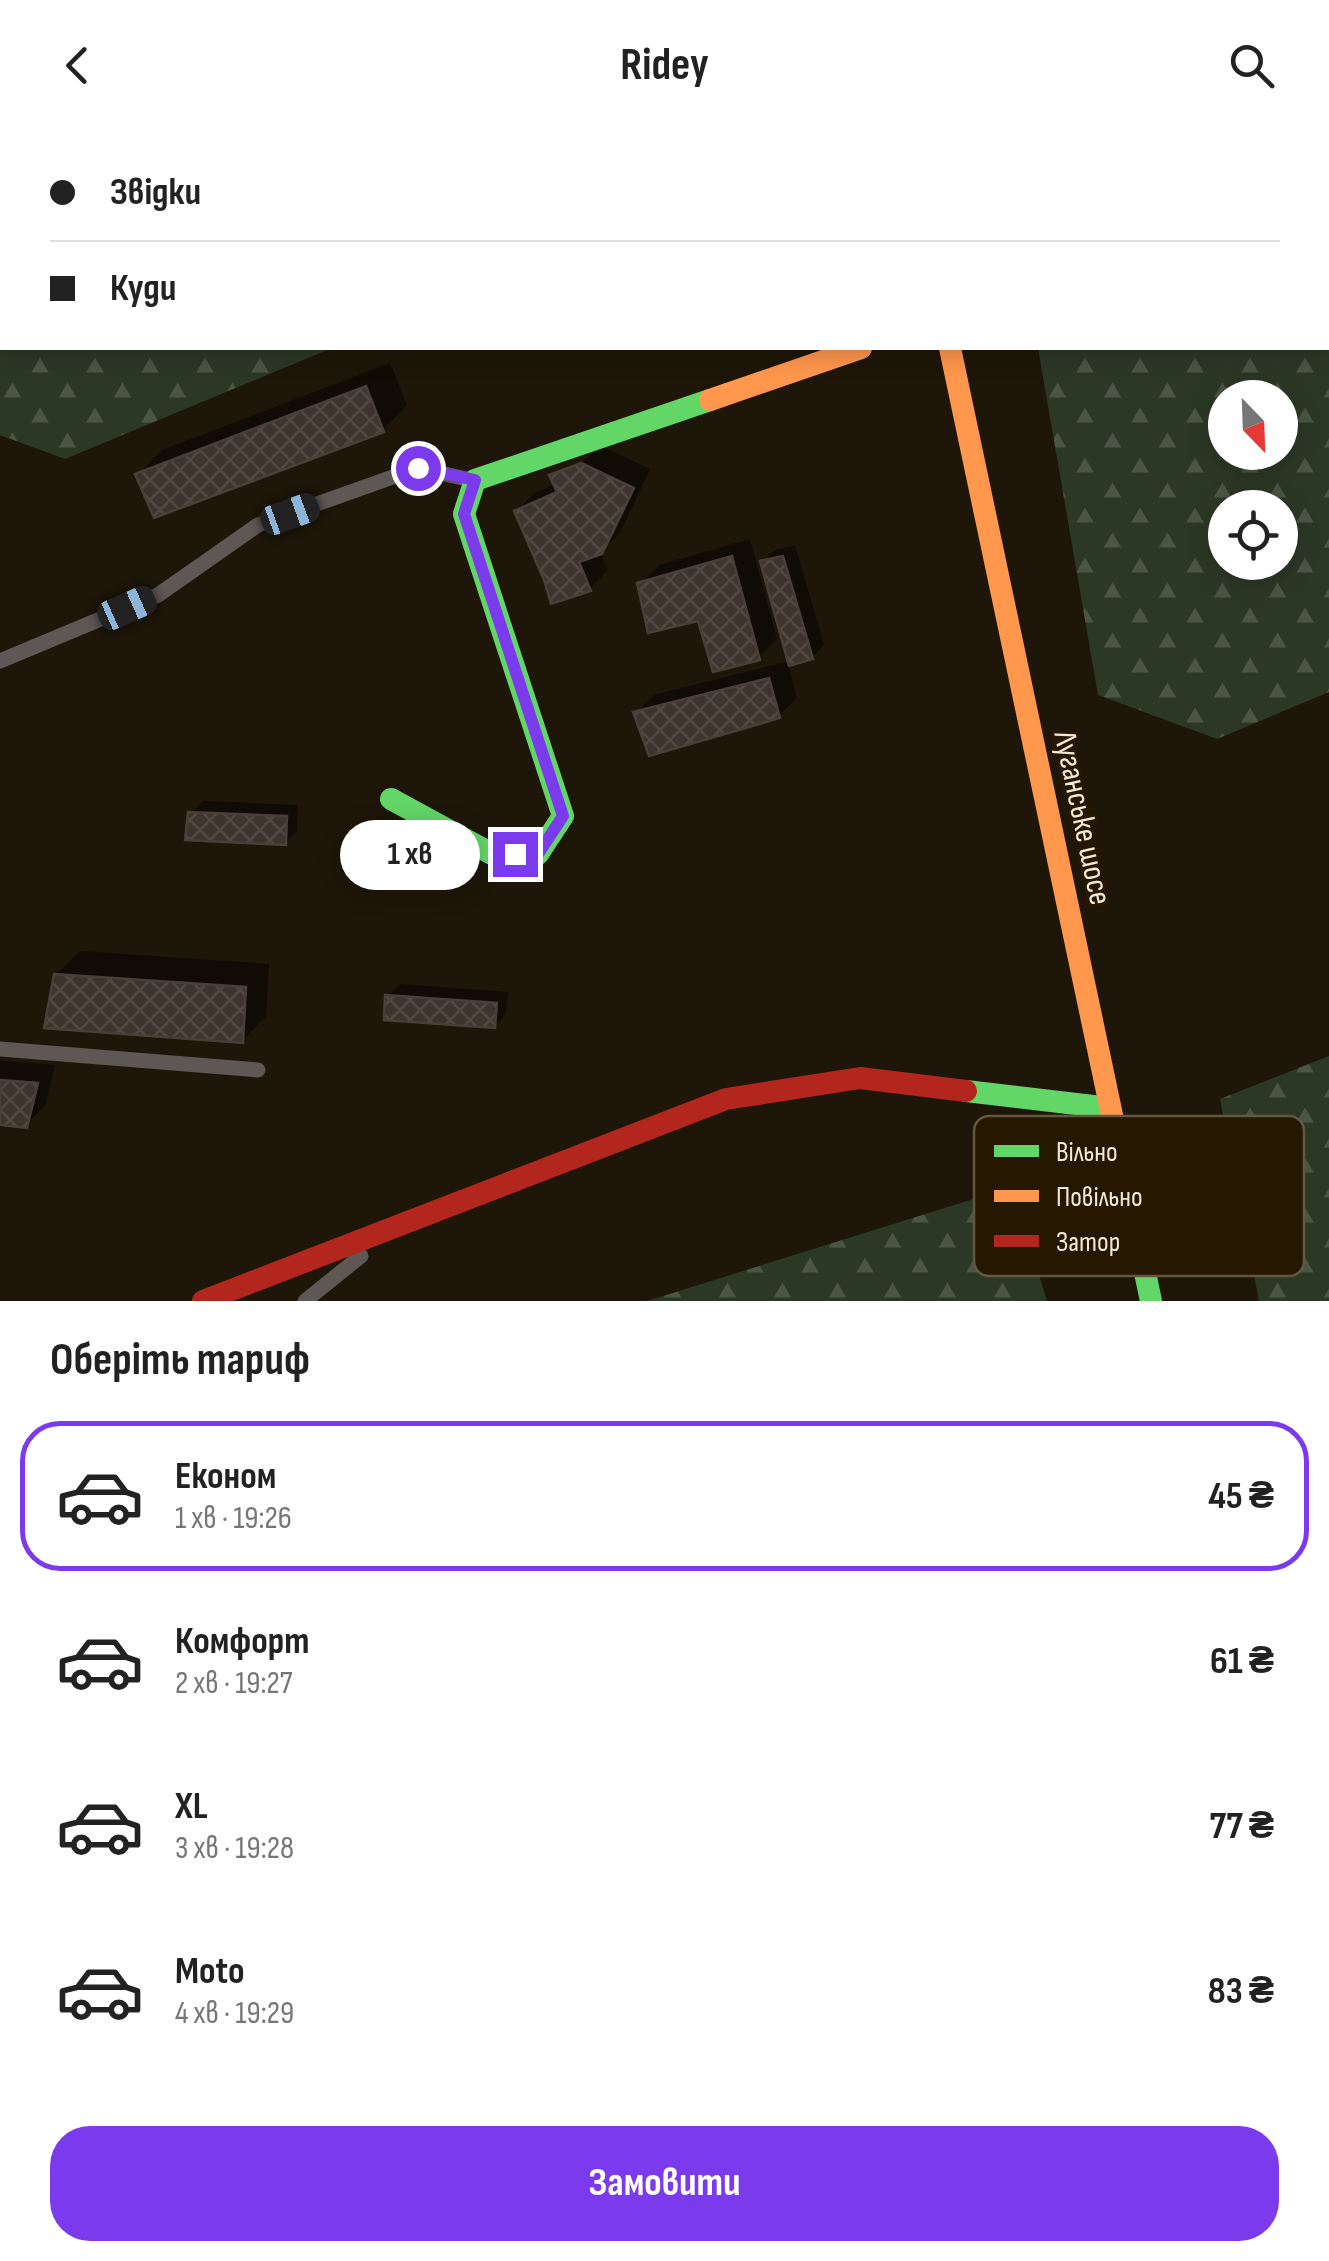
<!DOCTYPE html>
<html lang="uk">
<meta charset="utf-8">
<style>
body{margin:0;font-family:"Sofia Sans Condensed",sans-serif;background:#f2f2f2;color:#222;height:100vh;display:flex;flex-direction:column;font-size:38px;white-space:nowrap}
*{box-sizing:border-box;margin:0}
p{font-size:32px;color:#767676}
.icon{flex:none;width:55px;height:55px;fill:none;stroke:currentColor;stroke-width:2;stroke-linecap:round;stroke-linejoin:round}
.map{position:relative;height:1171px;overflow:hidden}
.sheet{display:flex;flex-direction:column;background:#fff;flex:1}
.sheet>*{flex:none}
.hud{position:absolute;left:0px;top:0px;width:1330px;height:220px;box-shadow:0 5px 25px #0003;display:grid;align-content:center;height:220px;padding:0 50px;background:#fff}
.needle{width:65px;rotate:157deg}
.buttons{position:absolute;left:1208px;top:250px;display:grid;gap:20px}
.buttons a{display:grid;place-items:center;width:90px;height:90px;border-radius:50%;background:#fff;box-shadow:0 5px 25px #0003;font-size:50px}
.end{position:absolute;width:45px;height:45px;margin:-22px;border:12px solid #7c3aed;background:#fff;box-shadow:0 0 0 5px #fff}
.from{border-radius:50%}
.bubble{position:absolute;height:70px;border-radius:35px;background:#fff;box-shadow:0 5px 25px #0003;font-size:32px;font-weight:700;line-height:70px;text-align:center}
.car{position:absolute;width:30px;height:60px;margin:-30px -15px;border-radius:12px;box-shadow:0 0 8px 2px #0007;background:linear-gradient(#222 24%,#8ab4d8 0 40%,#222 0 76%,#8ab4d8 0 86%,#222 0)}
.hud b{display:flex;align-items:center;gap:35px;height:95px;font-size:38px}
.hud b+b{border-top:2px solid #e0e0e0}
.hud i{width:25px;height:25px;background:#222}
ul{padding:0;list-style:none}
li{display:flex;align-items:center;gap:30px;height:150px;margin:0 20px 15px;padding:0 30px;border:5px solid transparent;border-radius:40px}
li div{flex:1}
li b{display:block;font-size:38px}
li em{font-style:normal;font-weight:700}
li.active{border-color:#7c3aed}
li>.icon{width:90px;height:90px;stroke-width:1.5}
h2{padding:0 50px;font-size:45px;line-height:120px}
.action{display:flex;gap:20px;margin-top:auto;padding:20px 50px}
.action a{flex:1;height:115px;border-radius:40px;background:#7c3aed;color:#fff;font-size:40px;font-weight:700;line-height:115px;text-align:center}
header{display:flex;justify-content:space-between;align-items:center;height:130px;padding:0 50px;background:#fff;font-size:45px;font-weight:700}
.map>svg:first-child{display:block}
.forest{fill:url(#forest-firs);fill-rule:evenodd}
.shadow{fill:#0007}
.building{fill:url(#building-cross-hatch);stroke:#493f38;stroke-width:2.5}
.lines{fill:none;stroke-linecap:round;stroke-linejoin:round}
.lane{stroke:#5e5854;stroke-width:15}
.fast{stroke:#63d668;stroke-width:22}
.slow{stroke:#ff974d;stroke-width:22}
.jam{stroke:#b3261e;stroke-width:22}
.route{stroke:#7c3aed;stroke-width:12}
.labels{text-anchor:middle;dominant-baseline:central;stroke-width:8;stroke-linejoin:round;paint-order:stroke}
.street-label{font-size:32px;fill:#f3e9d8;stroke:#261800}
.key{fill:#261800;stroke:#645741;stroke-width:2.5}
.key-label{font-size:28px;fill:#f3e9d8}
</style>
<header><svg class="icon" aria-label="back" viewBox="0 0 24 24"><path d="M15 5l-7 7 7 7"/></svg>Ridey<svg class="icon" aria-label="search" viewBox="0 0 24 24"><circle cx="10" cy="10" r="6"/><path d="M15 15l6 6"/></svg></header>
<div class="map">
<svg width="1329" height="1171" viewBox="0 0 1329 1171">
<defs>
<pattern id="forest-firs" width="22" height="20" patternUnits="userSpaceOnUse" patternTransform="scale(2.5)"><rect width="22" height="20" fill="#2c3826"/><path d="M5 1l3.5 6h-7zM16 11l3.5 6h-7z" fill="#4b5545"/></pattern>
<pattern id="building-cross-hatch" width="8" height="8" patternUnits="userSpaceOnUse" patternTransform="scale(2.5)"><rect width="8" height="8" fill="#3e342e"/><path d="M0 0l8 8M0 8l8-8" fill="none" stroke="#514842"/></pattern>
</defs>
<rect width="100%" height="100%" fill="#1e1608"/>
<path class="forest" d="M0,0H855L2,2V218H332L65,329L0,305Z
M1000,0H1329V562L1217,609L1098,565L1038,218H1328V2ZM1225,268H1280V322H1225ZM1225,378H1280V432H1225Z
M1329,926V1171H1259L1220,969Z
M1012,1057L1047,1171H647Z"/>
<path class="shadow" d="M390,233L407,275L383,300L138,345L162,320Z
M601,316L650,339L620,403L600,422L608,440L590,458L517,381L535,363L556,354Z
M750,409L777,509L759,527L700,488L640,454L659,435Z
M795,415L824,515L812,527L788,534L797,568L779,586L636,583L654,565L790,531L763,432L775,420Z
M203,671L298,675L297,701L285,713L191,684Z
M80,821L269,834L266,886L242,911L56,845Z
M400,854L508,862L506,884L494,896L388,866Z
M0,931L55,935L45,976L26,995L0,993Z"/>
<path class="building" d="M366,256L384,302L154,388L135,344Z
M581,333L634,358L602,424L579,432L591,461L551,474L544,450L514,381L557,362L549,345Z
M732,426L760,530L713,542L698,491L648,503L637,453Z
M783,426L813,529L789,536L760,431Z
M769,548L780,588L649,626L633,582Z
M188,682L287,686L286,715L185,710Z
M54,844L246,857L243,913L44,898Z
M385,865L497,873L495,898L384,890Z
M0,950L38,953L27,998L0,995Z"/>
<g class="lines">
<path class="lane" d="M0,531L158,465L258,395L418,338L471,350
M0,919L258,940
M305,1171L361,1126"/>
<path class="fast" d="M391,669L492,724H538L563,686L464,384L475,350L710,270
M966,961L1110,978
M1120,1023L1151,1171"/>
<path class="slow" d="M950,218L1120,1023
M710,270L861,218"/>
<path class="jam" d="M904,0V2
M203,1171L726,969L860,948L966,961"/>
</g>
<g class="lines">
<path class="route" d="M418,338L475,350L464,384L563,686L538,724H515"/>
</g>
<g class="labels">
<g class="street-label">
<text transform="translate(1082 688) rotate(78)">Луганське шосе</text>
</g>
</g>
<rect x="974" y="986" width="330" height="160" rx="15" class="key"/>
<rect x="994" y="1015" width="45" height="12" fill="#63d668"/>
<rect x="994" y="1060" width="45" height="12" fill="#ff974d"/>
<rect x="994" y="1105" width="45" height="12" fill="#b3261e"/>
<g class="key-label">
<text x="1056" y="1031">Вільно</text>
<text x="1056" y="1076">Повільно</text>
<text x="1056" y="1121">Затор</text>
</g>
</svg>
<div class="buttons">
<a><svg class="needle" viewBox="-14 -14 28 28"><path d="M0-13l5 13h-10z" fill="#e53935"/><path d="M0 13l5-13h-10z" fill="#767676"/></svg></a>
<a><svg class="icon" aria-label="locate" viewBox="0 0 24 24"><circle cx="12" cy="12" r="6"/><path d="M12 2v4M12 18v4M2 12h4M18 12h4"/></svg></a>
</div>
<i class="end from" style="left:418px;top:338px"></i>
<i class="end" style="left:515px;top:724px"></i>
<div class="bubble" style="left:340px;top:690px;width:140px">1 хв</div>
<i class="car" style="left:290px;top:384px;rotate:70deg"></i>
<i class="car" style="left:127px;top:478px;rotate:66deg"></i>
<div class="hud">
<b><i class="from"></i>Звідки</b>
<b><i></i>Куди</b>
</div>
</div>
<section class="sheet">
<h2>Оберіть тариф</h2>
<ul>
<li class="active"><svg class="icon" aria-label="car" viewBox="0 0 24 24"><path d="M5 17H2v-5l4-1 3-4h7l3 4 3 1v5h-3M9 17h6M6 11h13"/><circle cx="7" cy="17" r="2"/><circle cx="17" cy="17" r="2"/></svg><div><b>Економ</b><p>1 хв · 19:26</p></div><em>45 ₴</em></li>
<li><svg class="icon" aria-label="car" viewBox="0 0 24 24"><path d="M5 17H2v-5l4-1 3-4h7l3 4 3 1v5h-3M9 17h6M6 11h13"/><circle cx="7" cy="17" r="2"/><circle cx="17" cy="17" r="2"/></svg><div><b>Комфорт</b><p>2 хв · 19:27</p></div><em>61 ₴</em></li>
<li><svg class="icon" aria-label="car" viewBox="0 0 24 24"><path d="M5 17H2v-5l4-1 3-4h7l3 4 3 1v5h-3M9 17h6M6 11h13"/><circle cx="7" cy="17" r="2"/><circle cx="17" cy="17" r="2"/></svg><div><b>XL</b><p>3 хв · 19:28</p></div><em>77 ₴</em></li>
<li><svg class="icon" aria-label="car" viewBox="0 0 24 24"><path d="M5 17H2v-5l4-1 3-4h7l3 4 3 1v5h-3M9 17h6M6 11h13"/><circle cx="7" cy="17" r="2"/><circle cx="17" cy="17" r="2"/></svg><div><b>Moto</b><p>4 хв · 19:29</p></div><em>83 ₴</em></li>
</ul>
<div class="action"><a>Замовити</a></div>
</section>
